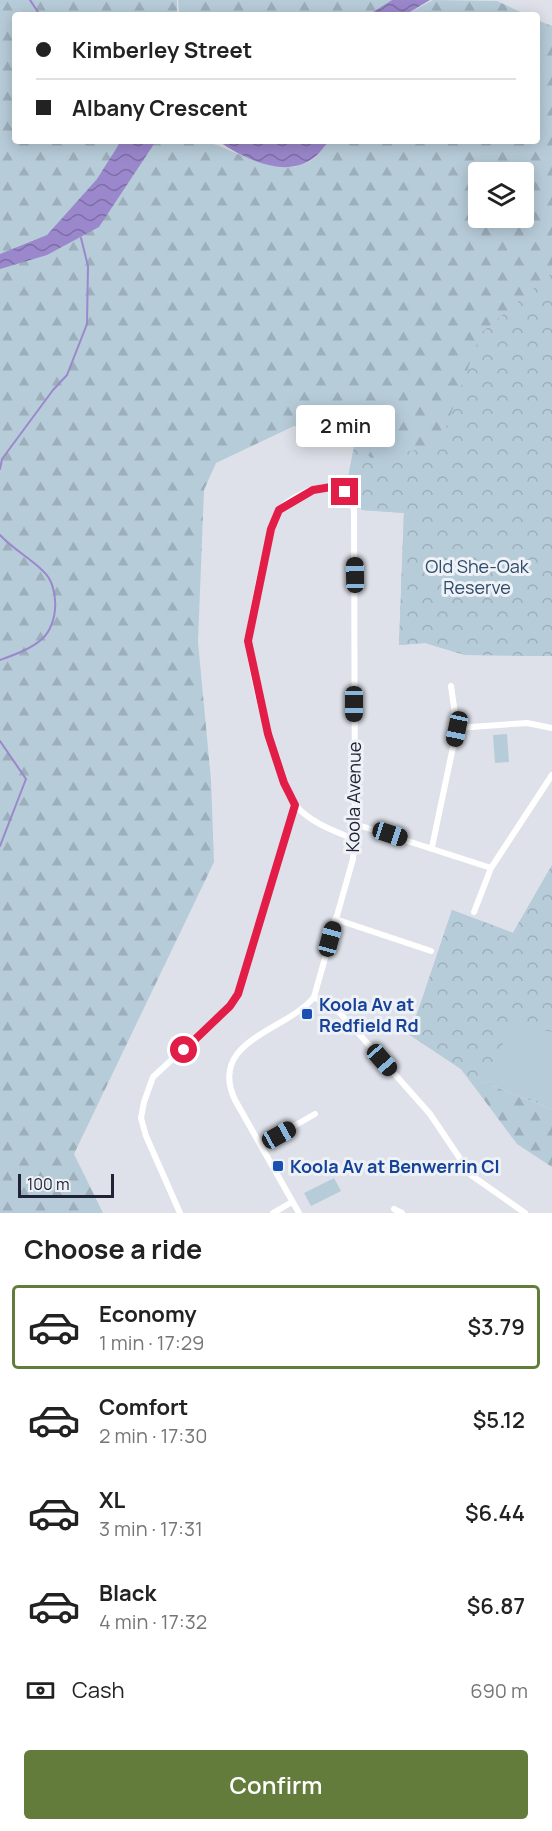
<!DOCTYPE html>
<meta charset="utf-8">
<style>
body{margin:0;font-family:Manrope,sans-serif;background:#f2f2f2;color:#222;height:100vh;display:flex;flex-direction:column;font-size:22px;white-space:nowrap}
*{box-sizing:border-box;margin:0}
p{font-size:20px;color:#767676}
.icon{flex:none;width:33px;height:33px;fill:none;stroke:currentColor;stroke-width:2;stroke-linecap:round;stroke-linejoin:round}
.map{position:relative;height:1213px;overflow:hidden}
.drawer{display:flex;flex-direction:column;background:#fff;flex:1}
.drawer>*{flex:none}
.guide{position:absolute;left:12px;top:12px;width:528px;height:132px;border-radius:6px;box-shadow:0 3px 15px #0003;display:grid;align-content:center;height:132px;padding:0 24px;background:#fff}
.buttons{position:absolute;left:468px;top:162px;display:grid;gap:12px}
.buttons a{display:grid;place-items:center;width:66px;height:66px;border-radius:6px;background:#fff;box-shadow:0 3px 15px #0003;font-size:30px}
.scale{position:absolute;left:18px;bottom:15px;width:96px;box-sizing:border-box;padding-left:6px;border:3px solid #202337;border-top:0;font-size:16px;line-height:21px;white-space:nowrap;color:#202337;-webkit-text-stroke:4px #eef1f6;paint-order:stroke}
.end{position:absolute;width:27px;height:27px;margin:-14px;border:8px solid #e11d48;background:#fff;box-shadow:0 0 0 3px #fff}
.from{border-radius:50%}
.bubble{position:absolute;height:42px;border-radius:6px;background:#fff;box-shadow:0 3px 15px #0003;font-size:20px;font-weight:600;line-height:42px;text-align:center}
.car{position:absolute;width:18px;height:36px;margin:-18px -9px;border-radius:8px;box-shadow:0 0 4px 2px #0007;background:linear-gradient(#222 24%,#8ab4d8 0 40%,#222 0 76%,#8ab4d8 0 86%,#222 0)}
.guide b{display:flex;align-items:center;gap:21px;height:57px;font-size:22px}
.guide b+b{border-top:2px solid #e0e0e0}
.guide i{width:15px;height:15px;background:#222}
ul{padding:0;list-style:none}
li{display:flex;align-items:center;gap:18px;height:84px;margin:0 12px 9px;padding:0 12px;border:3px solid transparent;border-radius:6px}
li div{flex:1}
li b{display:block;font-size:22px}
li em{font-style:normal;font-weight:600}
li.active{border-color:#647c3b}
li>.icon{width:54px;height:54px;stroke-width:1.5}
h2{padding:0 24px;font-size:27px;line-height:72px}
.pay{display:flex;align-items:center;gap:15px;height:66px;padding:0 24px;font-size:22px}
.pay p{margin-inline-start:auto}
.action{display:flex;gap:12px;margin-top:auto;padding:12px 24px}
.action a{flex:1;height:69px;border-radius:6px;background:#647c3b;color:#fff;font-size:24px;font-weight:600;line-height:69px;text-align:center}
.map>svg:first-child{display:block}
.forest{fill:url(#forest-firs);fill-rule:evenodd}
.park{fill:url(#park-crowns)}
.pitch{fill:#b7ccd9}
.water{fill:url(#water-waves)}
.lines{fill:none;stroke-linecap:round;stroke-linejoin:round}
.stream{stroke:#9b87cc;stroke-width:2}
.street{stroke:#fff;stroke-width:6}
.route{stroke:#e11d48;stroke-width:8}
.transit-dot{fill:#1a4fb4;stroke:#eef1f6;stroke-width:2}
.labels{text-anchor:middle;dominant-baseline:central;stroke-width:6;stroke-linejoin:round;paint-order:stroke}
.park-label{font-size:18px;fill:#2d4b6c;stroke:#eef1f6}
.street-label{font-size:18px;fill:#202337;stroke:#eef1f6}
.transit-label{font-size:18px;font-weight:bold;fill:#164399;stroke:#eef1f6;text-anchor:start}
</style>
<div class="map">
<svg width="552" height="1213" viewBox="0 0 552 1213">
<defs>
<pattern id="forest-firs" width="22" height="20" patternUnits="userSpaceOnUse" patternTransform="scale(1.5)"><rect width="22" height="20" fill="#b7ccd9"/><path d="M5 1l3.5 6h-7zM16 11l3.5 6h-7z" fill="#9dafbb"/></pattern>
<pattern id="park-crowns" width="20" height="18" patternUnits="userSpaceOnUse" patternTransform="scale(1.5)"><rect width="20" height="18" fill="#b7ccd9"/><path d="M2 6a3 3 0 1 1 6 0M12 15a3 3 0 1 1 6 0" fill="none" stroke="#9dafbb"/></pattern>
<pattern id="water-waves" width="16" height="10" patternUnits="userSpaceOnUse" patternTransform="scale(1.5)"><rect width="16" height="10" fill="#9b87cc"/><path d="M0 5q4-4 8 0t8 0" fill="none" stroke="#7e6ea6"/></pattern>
</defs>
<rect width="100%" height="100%" fill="#dee1e9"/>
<path class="forest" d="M0,0H177V15H15V141H204C245,152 298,194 328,141H537V20L552,26V656L465,655L425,643L399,645L404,513L362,510L348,478L355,441L294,426L216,463L204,490L198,642L211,780L214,862L74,1154L103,1213H0ZM478,172H524V218H478Z
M178,0H392L368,15H179Z
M433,0L497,1L527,15H405Z
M552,865L480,1081L552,1109V1167L517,1144L461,1069L410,1035L452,910L513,933Z"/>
<path class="park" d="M552,273V656L465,655L425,643L399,645L404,513L362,510L348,478L355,442L371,458L439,446L481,333Z
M552,865V1109L480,1081L473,1085L461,1069L410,1035L452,910L513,933Z"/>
<path class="pitch" d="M507,734L509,762L495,763L493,735Z
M511,1022L552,1032V1104C529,1103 511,1087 490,1079Z
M334,1178L341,1191L311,1206L304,1193Z"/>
<path class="water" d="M392,0H430L405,15H368Z
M121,141H156L99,227L47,255L0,269V254L47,235L97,179Z
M218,141H328C302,186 252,164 218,141Z"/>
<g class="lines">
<path class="stream" d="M30,0L40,15
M0,469L2,459L53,390L67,375L87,324L88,266L81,238
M0,535C14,550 30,558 43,571C60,586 59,624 42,639C31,649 14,655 0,660
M0,741L26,779L0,846"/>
<path class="street" d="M457,728L527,723L552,728
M355,824L491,868
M432,847L457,728L451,686
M474,912L491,868L552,775
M335,919L431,951
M314,997L340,1013L368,1044L430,1114L471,1175L525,1213
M261,1145L315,1114
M394,1209L402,1213
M180,1213L146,1136L141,1118L144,1102L153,1077L230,1006L238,994L295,805
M273,1213L292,1202
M299,1213L235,1100C207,1040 287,1031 314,997L353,859L355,824L354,510L351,498C346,493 339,489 331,487C316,485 287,498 279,511C269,526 250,619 249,640C247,664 280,788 295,805C311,823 334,831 354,839"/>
</g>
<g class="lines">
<path class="route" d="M184,1050L230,1006L238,994L295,805L284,783L268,734L248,641L271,529L279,510L313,490L331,487L345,492"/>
</g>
<g class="transit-dot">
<rect x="301" y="1008" width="12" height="12" rx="3"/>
<rect x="272" y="1160" width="12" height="12" rx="3"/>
</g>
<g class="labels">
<g class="park-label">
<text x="477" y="566">Old She-Oak<tspan x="477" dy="21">Reserve</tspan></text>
</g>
<g class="street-label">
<text transform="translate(353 797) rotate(-89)">Koola Avenue</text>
</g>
<g class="transit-label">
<text x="319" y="1004">Koola Av at<tspan x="319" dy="21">Redfield Rd</tspan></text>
<text x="290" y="1166">Koola Av at Benwerrin Cl</text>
</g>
</g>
</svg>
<div class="buttons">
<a><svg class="icon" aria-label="layers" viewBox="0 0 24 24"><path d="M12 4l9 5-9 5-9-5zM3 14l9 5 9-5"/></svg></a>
</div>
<div class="scale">100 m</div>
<i class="end from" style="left:184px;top:1050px"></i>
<i class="end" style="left:345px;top:492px"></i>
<div class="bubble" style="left:296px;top:405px;width:99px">2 min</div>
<i class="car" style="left:355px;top:575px;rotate:359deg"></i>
<i class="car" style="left:354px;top:704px;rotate:180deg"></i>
<i class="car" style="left:457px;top:729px;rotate:192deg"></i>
<i class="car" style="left:390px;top:834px;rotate:108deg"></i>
<i class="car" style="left:330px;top:939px;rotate:15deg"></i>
<i class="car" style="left:382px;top:1060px;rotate:139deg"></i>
<i class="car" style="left:279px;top:1135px;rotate:61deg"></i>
<div class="guide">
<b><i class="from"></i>Kimberley Street</b>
<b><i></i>Albany Crescent</b>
</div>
</div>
<section class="drawer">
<h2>Choose a ride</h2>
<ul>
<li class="active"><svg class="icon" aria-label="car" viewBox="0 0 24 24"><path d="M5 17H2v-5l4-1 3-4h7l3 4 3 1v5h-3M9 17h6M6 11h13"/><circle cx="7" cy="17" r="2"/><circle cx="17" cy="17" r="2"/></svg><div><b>Economy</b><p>1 min · 17:29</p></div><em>$3.79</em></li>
<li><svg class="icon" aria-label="car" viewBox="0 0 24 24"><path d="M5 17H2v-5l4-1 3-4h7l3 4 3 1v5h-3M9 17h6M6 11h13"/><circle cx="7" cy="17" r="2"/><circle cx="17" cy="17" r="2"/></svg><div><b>Comfort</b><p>2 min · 17:30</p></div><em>$5.12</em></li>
<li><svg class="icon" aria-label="car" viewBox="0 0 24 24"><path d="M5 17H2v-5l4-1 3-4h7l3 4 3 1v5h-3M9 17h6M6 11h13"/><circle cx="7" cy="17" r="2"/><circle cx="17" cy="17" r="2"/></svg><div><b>XL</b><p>3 min · 17:31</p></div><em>$6.44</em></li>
<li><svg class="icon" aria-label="car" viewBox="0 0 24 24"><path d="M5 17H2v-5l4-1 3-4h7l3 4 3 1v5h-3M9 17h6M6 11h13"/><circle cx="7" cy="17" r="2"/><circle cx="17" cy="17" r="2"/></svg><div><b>Black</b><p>4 min · 17:32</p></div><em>$6.87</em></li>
</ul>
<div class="pay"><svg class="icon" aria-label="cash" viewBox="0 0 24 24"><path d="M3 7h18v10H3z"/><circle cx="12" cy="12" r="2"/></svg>Cash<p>690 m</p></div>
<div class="action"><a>Confirm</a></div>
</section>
